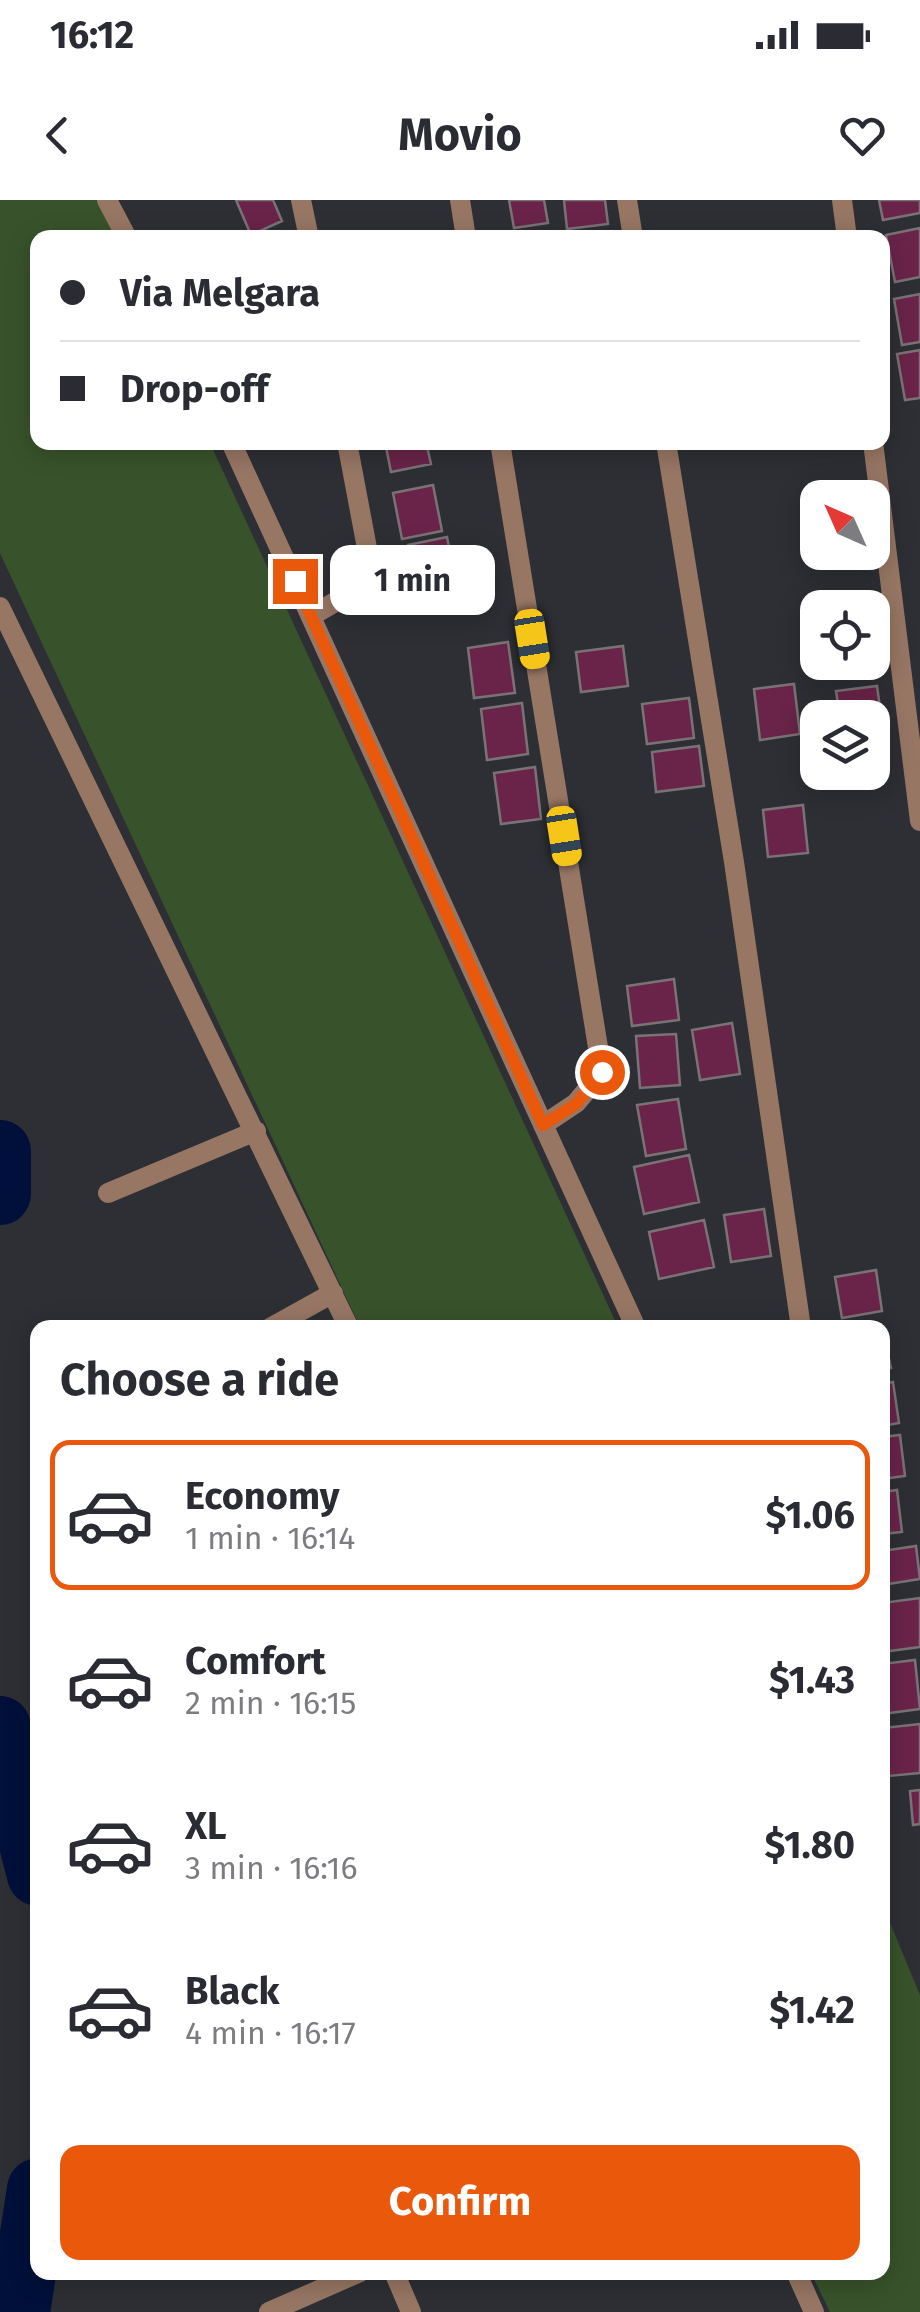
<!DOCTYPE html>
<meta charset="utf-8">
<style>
body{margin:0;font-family:"Fira Sans",sans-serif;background:#f2f2f3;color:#2b2b33;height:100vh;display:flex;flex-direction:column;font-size:38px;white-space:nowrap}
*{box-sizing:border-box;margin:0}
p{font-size:32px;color:#7c7c81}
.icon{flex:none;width:55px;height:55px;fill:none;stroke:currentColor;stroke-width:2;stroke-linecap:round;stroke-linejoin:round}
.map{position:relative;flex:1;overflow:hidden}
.drawer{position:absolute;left:30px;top:1120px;width:860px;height:960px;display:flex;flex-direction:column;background:#fff;border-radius:20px;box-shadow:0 5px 25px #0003}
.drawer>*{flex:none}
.banner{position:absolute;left:30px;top:30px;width:860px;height:220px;border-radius:20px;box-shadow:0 5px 25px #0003;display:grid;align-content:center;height:220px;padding:0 30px;background:#fff}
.needle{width:65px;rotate:315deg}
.controls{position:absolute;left:800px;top:280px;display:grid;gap:20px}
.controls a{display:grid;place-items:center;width:90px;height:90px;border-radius:20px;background:#fff;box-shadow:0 5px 25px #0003;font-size:50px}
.end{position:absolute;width:45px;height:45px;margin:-22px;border:12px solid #ea580c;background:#fff;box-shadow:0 0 0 5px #fff}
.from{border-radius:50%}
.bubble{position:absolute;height:70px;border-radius:20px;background:#fff;box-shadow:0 5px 25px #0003;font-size:32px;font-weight:700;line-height:70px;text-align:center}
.car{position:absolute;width:30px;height:60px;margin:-30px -15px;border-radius:12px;box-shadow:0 0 8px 2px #0007;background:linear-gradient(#f5c518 24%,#345 0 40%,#f5c518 0 76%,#345 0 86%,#f5c518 0)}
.banner b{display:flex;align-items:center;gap:35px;height:95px;font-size:38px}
.banner b+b{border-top:2px solid #e1e1e2}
.banner i{width:25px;height:25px;background:#2b2b33}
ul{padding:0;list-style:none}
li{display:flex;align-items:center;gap:30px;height:150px;margin:0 20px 15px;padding:0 10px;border:5px solid transparent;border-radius:20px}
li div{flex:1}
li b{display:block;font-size:38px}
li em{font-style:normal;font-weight:700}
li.current{border-color:#ea580c}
li>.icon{width:90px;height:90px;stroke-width:1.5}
h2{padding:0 30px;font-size:45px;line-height:120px}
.primary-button{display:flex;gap:20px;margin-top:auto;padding:20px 30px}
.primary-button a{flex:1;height:115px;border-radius:20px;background:#ea580c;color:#fff;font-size:40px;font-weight:700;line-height:115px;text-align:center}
.status{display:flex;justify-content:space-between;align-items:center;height:70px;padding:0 50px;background:#fff;direction:ltr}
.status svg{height:28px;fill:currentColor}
header{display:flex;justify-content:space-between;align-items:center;height:130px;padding:0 30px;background:#fff;font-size:45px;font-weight:700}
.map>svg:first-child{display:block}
.green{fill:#38532b}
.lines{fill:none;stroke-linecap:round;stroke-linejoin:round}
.river{stroke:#00103a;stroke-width:62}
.building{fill:#6a2449;stroke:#7a7376;stroke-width:2.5}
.minor{stroke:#977664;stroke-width:20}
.route{stroke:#ea580c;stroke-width:12}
</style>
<div class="status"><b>16:12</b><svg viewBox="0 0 49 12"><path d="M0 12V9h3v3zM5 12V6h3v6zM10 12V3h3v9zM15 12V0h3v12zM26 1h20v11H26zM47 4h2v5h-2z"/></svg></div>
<header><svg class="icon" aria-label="back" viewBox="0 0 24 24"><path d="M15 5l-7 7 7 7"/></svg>Movio<svg class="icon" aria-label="heart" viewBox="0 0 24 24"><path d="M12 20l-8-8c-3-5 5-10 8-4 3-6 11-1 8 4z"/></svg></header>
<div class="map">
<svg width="920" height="2112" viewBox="0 0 920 2112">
<rect width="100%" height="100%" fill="#2d2f34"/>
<path class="green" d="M0,0H99L116,37L38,38V242L210,243L618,1127H360L0,353Z
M883,1706L920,1795V2112H830L811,2073L882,2072Z"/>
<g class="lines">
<path class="river" d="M0,951V994
M0,1527L38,1675
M19,2112L38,1989"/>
</g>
<path class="building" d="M236,0H273L282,21L251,35Z
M509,0H544L548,23L514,28Z
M564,0H605L608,24L567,29Z
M879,0H920V13L883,20Z
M920,28V77L895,82L886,35Z
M920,94V142L902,145L894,99Z
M920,150V198L905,200L897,154Z
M385,242H426L431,264L391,272Z
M433,285L442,331L402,339L393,293Z
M447,337L456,384L416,392L408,345Z
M508,442L515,493L474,498L468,448Z
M623,446L628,486L581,492L576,452Z
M794,484L800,534L760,540L754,489Z
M877,486L884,537L872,539V518H840L836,491Z
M689,498L694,538L647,544L642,504Z
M522,503L528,554L487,560L481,509Z
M699,546L704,586L656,592L652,552Z
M535,567L541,619L501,624L494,573Z
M803,605L808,653L768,657L763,610Z
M674,779L679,820L632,826L627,786Z
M732,823L740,874L700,880L692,830Z
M676,834L680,885L640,888L636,836Z
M678,899L686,949L646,956L637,905Z
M689,955L699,1002L644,1014L634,967Z
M764,1009L771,1056L731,1062L724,1015Z
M704,1020L714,1067L659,1079L649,1032Z
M876,1070L882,1111L842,1118L835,1077Z
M882,1128L891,1168L882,1170Z
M893,1182L899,1223L882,1226V1184Z
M900,1235L905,1276L882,1279V1237Z
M897,1290L902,1332L882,1334V1292Z
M916,1346L920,1379L882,1385V1351Z
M920,1398V1447L882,1452V1403Z
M915,1460L920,1509L882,1514V1464Z
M920,1524V1573L889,1576L883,1528Z
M920,1590V1624L913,1625L910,1591Z"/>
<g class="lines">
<path class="minor" d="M107,0L127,38
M301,0L309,38
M460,0L466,38
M627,0L633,38
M842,0L847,38
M231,242L636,1128
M500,242L602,872L576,903L543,925
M666,242L734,662L801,1128
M873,242L920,621
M0,407L349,1128
M311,416L373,380L347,242
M108,993L256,931
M270,1128L333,1093
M394,2072L411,2112
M796,2072L814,2112
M269,2112L360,2072"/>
</g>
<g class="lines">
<path class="route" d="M295,381L543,925L576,904L602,872"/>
</g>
</svg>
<div class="controls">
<a><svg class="needle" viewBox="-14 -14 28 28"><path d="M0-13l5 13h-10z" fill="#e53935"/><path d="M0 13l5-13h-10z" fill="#7c7c81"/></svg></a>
<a><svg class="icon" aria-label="locate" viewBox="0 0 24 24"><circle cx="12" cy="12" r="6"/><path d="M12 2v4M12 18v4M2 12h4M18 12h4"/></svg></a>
<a><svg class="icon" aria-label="layers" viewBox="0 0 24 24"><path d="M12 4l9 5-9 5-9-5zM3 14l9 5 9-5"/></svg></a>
</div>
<i class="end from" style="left:602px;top:872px"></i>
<i class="end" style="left:295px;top:381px"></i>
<div class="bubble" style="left:330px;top:345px;width:165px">1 min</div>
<i class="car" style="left:532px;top:439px;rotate:171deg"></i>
<i class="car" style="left:564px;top:636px;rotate:171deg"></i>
<div class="banner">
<b><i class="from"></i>Via Melgara</b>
<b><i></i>Drop-off</b>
</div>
<section class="drawer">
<h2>Choose a ride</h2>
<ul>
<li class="current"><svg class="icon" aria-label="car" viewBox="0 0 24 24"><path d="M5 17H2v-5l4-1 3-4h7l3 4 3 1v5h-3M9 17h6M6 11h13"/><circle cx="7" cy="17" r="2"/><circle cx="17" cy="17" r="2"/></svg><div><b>Economy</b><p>1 min · 16:14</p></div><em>$1.06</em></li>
<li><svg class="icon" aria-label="car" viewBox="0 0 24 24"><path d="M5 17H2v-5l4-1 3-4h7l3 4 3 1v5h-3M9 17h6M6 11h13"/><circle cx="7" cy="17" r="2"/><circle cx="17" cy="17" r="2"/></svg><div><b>Comfort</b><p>2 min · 16:15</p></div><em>$1.43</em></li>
<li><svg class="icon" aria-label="car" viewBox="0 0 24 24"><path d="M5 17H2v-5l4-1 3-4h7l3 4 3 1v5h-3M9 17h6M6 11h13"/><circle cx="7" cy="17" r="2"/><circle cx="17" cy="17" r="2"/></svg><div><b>XL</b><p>3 min · 16:16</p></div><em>$1.80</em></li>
<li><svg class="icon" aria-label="car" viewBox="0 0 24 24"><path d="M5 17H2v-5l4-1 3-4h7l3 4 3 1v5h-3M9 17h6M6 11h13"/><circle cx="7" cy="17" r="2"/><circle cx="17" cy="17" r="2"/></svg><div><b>Black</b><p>4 min · 16:17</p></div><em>$1.42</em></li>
</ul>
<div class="primary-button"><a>Confirm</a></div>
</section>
</div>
